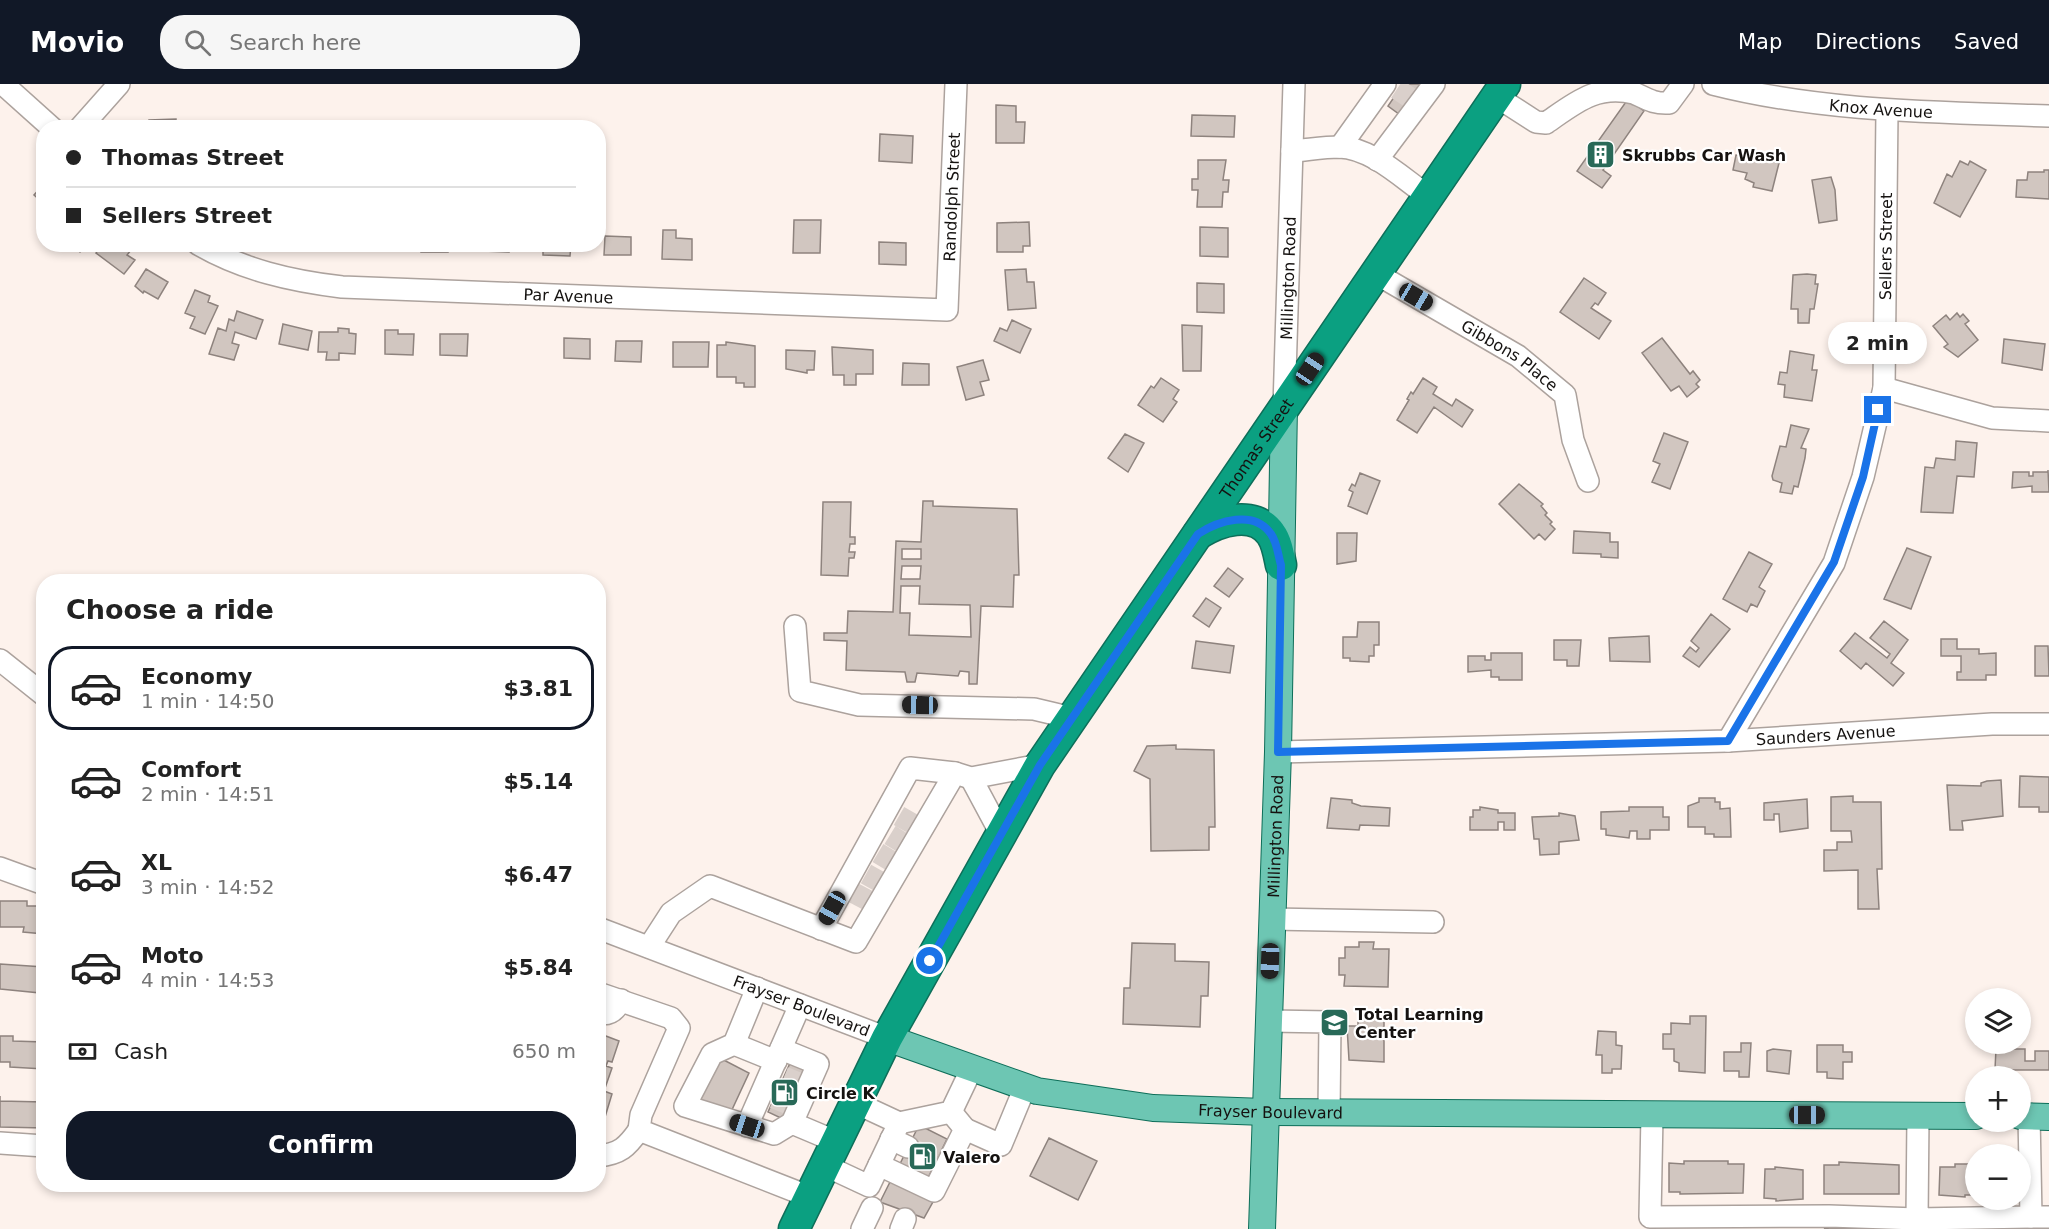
<!DOCTYPE html>
<meta charset="utf-8">
<style>
body{margin:0;font-family:"DejaVu Sans",sans-serif;background:#f6f6f6;color:#222;height:100vh;display:flex;flex-direction:column;font-size:22px;white-space:nowrap}
*{box-sizing:border-box;margin:0}
p{font-size:20px;color:#767676}
.icon{flex:none;width:33px;height:33px;fill:none;stroke:currentColor;stroke-width:2;stroke-linecap:round;stroke-linejoin:round}
.map{position:relative;flex:1;overflow:hidden}
.panel{position:absolute;left:36px;top:490px;width:570px;height:618px;display:flex;flex-direction:column;background:#fff;border-radius:24px;box-shadow:0 3px 9px #0003}
.panel>*{flex:none}
.hud{position:absolute;left:36px;top:36px;width:570px;height:132px;border-radius:24px;box-shadow:0 3px 9px #0003;display:grid;align-content:center;height:132px;padding:0 30px;background:#fff}
.fabs{position:absolute;left:1965px;top:904px;display:grid;gap:12px}
.fabs a{display:grid;place-items:center;width:66px;height:66px;border-radius:50%;background:#fff;box-shadow:0 3px 9px #0003;font-size:30px}
.end{position:absolute;width:27px;height:27px;margin:-14px;border:8px solid #1a73e8;background:#fff;box-shadow:0 0 0 3px #fff}
.from{border-radius:50%}
.bubble{position:absolute;height:42px;border-radius:21px;background:#fff;box-shadow:0 3px 9px #0003;font-size:20px;font-weight:600;line-height:42px;text-align:center}
.car{position:absolute;width:18px;height:36px;margin:-18px -9px;border-radius:8px;box-shadow:0 0 4px 2px #0007;background:linear-gradient(#222 24%,#8ab4d8 0 40%,#222 0 76%,#8ab4d8 0 86%,#222 0)}
.hud b{display:flex;align-items:center;gap:21px;height:57px;font-size:22px}
.hud b+b{border-top:2px solid #e0e0e0}
.hud i{width:15px;height:15px;background:#222}
ul{padding:0;list-style:none}
li{display:flex;align-items:center;gap:18px;height:84px;margin:0 12px 9px;padding:0 18px;border:3px solid transparent;border-radius:24px}
li div{flex:1}
li b{display:block;font-size:22px}
li em{font-style:normal;font-weight:600}
li.selected{border-color:#111827}
li>.icon{width:54px;height:54px;stroke-width:1.5}
h2{padding:0 30px;font-size:27px;line-height:72px}
.pay{display:flex;align-items:center;gap:15px;height:66px;padding:0 30px;font-size:22px}
.pay p{margin-inline-start:auto}
.action{display:flex;gap:12px;margin-top:auto;padding:12px 30px}
.action a{flex:1;height:69px;border-radius:24px;background:#111827;color:#fff;font-size:24px;font-weight:600;line-height:69px;text-align:center}
header{display:flex;align-items:center;gap:36px;box-sizing:border-box;height:84px;padding:0 30px;background:#111827;color:#fff}
header strong{font-size:28px}
nav{display:flex;gap:33px;margin-inline-start:auto;font-size:21px}
.search{width:420px;height:54px;background:#f6f6f6;display:flex;align-items:center;gap:15px;box-sizing:border-box;padding:0 21px;border-radius:24px;color:#767676;font-size:22px}
.map>svg:first-child{display:block}
.building{fill:#d1c6c0;stroke:#8e837e;stroke-width:1.5;fill-rule:evenodd}
.lines{fill:none;stroke-linecap:round;stroke-linejoin:round}
.minor-tunnel{stroke:#dad0cb;stroke-width:21;stroke-dasharray:21 10;stroke-linecap:butt}
.minor-casing{stroke:#aca29d;stroke-width:24}
.major-casing{stroke:#0e6e59;stroke-width:28}
.highway-casing{stroke:#0e6e59;stroke-width:33}
.minor{stroke:#fff;stroke-width:21}
.major{stroke:#6dc6b3;stroke-width:26}
.highway{stroke:#0ba081;stroke-width:30}
.route{stroke:#1a73e8;stroke-width:8}
.labels{text-anchor:middle;dominant-baseline:central;stroke-width:4.5;stroke-linejoin:round;paint-order:stroke}
.street-label{font-size:16px;fill:#151210;stroke:#fff}
.poi-label{font-size:16px;font-weight:bold;fill:#151210;stroke:#fff;text-anchor:start}
</style>
<header>
<strong>Movio</strong>
<div class="search"><svg class="icon" aria-label="search" viewBox="0 0 24 24"><circle cx="10" cy="10" r="6"/><path d="M15 15l6 6"/></svg>Search here</div>
<nav><a>Map</a><a>Directions</a><a>Saved</a></nav>
</header>
<div class="map">
<svg width="2049" height="1145" viewBox="0 0 2049 1145">
<rect width="100%" height="100%" fill="#fdf2ec"/>
<path class="building" d="M1403,0H1426L1403,33L1388,22Z
M1628,15L1644,27L1603,86L1611,92L1602,104L1577,87Z
M996,21L1016,22V38H1025L1024,59H996Z
M1192,31L1235,32L1234,53L1191,52Z
M176,35V44H149V36Z
M880,50L913,52L912,79L879,77Z
M1736,71L1779,79L1772,107L1753,103L1754,99L1745,95L1747,89L1733,86Z
M1198,76H1226L1223,96H1229L1228,108H1223L1222,123H1197L1198,106H1192V95H1198Z
M1960,77L1968,81L1970,77L1986,86L1960,133L1934,119L1947,90L1952,93Z
M2044,86H2049V115L2016,113L2017,96H2027L2028,88H2044Z
M1831,93L1835,106L1837,136L1819,139L1812,96Z
M44,100V120L34,111Z
M794,136H821L820,169H793Z
M1029,138L1030,162H1023V168H997V139Z
M1200,143L1228,144V173L1200,172Z
M663,146H676V154L692,155V176L662,175Z
M605,152L631,153V171H604Z
M879,158L906,159V181L879,180Z
M72,160H87L80,168Z
M102,160H125L131,166L127,171L135,176L124,190L96,169Z
M421,160H448V168H421Z
M482,160H509V168L482,167Z
M543,160H571L570,172L543,171Z
M146,185L168,198L158,215L144,207L143,209L135,202Z
M1026,185L1027,198H1034L1036,224L1008,226L1005,186Z
M1807,190L1816,191L1815,200H1818L1814,225H1810L1809,239H1798V225H1791L1793,191Z
M1584,194L1606,209L1598,221L1595,219L1591,224L1611,237L1599,255L1560,228Z
M1197,199L1224,200V229L1197,228Z
M195,206L210,212L208,218L218,222L205,250L190,244L195,233L185,229Z
M237,227L263,236L256,255L235,248L232,259L239,261L234,276L209,270L218,244L226,247L229,235L234,237Z
M1957,229L1960,233L1963,230L1969,237L1965,240L1978,256L1958,273L1944,263L1948,260L1933,242L1946,231L1950,236Z
M1012,236L1031,245L1020,269L994,257L1000,244L1007,247Z
M283,240L312,247L308,266L279,260Z
M1182,241L1202,242L1201,287H1183Z
M338,244L349,245V249L356,250L355,270L339,269V276H326L327,268H318L319,248H338Z
M385,246H398V250H414L413,271L385,270Z
M440,250H468L467,272L440,271Z
M564,254L590,255V275L564,274Z
M1662,254L1690,290L1693,287L1700,296L1696,300L1699,303L1687,313L1679,302L1671,307L1642,269Z
M2004,255L2045,260L2042,286L2002,279Z
M616,257H642L641,278L615,277Z
M673,258H709L708,283H673Z
M726,258L755,262V303H744V299H736V293H717V261H726Z
M832,263L873,266V290H856V301H844V291H833Z
M786,266L815,267L814,286H807V289L786,285Z
M1790,267L1814,271L1812,286H1817L1812,317L1784,313L1785,301L1778,300L1780,288L1787,289Z
M983,276L989,296L980,298L984,311L966,316L957,283Z
M903,279L929,280V301H902Z
M1161,294L1179,306L1173,315L1177,318L1163,338L1138,321L1151,302L1154,304Z
M1423,294L1437,303L1433,310L1452,322L1456,315L1473,326L1462,343L1434,323L1417,349L1397,336L1409,316L1407,315L1411,308L1413,310Z
M1791,341L1809,345L1801,364L1806,365L1805,374L1798,403L1794,402L1792,410L1780,408L1782,399L1773,396L1772,392L1780,362L1786,363Z
M1664,349L1688,358L1670,405L1652,398L1660,380L1653,377Z
M1125,350L1144,359L1128,388L1108,374Z
M1956,357L1977,359L1974,393L1957,392L1953,429L1921,428L1925,383L1934,384L1936,374L1955,376Z
M2048,386L2049,408H2032V402L2012,404L2013,388H2029V392H2033V388H2048Z
M1360,389L1380,397L1367,430L1348,422L1353,408L1349,406L1352,400L1355,402Z
M1519,400L1543,420L1541,422L1547,429L1545,431L1552,438L1550,440L1555,445L1545,456L1539,450L1534,455L1499,420Z
M923,417H933V422L1017,425L1019,491H1014L1013,523L981,522L977,600H969V588L960,587L958,592L917,589L915,598H907L905,588L846,586L847,557L824,556V549H847L848,527L893,528L896,457L921,458ZM902,465H921V475H902ZM902,482H921L920,495H901ZM901,502H920L919,520L970,521L971,553L909,551L910,529H900Z
M823,418H851L850,453H855V460H850L849,468H855L854,474H849L848,492L821,491Z
M1574,447L1610,449V458H1618V474L1601,473V470L1573,469Z
M1337,449H1357L1356,477L1337,480Z
M1907,464L1931,473L1911,525L1884,515Z
M1749,468L1772,480L1759,503L1765,507L1757,523L1751,520L1747,528L1723,515Z
M1228,484L1243,495L1229,513L1214,502Z
M1206,514L1221,524L1209,543L1193,532Z
M1711,530L1730,545L1699,583L1683,572L1690,563L1696,568L1699,564L1691,557Z
M1884,537L1908,556L1891,579L1904,589L1893,602L1866,579L1861,585L1840,567L1855,549L1887,574L1890,570L1870,554Z
M1358,538H1379V561H1374V572H1369V578L1350,577V574H1343V553H1357Z
M1649,552L1650,578L1610,577L1609,554Z
M1941,555H1957V565H1979V570L1996,569V591H1986V596H1957V588H1961V572H1941Z
M1554,556H1581L1579,582H1567V576H1554Z
M1196,557L1234,562L1230,589L1192,584Z
M2035,562H2048L2049,592H2035Z
M1491,569H1522V596H1499V593H1491V586L1468,588V572H1485V576H1491Z
M1176,661V665L1214,666L1215,743H1209V766L1151,767L1150,695L1134,687L1147,662Z
M2020,692L2049,693V728H2039V723H2019Z
M2001,696L2003,732L1962,737L1963,746H1950L1947,701L1981,702V699L1987,697Z
M1853,712V718H1881L1882,785H1877L1879,825H1858V786L1824,787V766H1837V758H1852L1851,747H1831V713Z
M1331,714L1352,716V719L1361,722L1390,724L1389,742L1360,741L1359,746L1327,744Z
M1699,714H1715V718H1720V725L1730,724L1731,753H1714V750H1705V743H1688V722L1699,718Z
M1807,715L1808,744L1780,748L1779,730H1774V736H1764V719Z
M1480,723L1498,726V729H1515V746H1504V738H1498V746H1470V733H1473V726H1480Z
M1629,723H1663V733H1669V746H1650V755H1637V747H1630L1629,754L1606,751V745H1601V728L1629,727Z
M1559,729L1575,732L1579,756L1559,758V770L1540,771L1539,755H1534L1532,733L1559,732Z
M0,817H27V822H44V850L23,848L24,843H0Z
M1359,858H1374L1373,865H1389L1388,903L1344,902L1345,891H1339V874H1345V863H1359Z
M1132,859L1175,860V877L1209,878L1208,912H1201L1200,943L1123,940L1124,904H1130Z
M0,880L44,883V941L40,909L0,905Z
M1358,932H1384V978L1349,976L1347,942H1358Z
M1690,932H1706L1705,989L1679,987V979L1674,977V965H1663V950H1671V939L1690,940Z
M1598,947L1616,948V961L1622,962L1621,985H1612V989H1602V971H1596Z
M598,949L619,957L612,978L608,977L606,982L612,984L604,1007L612,1010L605,1033L598,1031Z
M0,952H13V957L44,958V985L10,983V978H0Z
M1741,959H1751L1749,993H1739V987H1724V968H1741Z
M1817,961H1843V968H1852V978H1843V995L1827,994V988H1817Z
M1773,965L1791,967L1789,990L1767,987V967Z
M1996,965H2025V977H2035V967H2049V986H2012V990H2005V985H1995Z
M716,972L749,989L730,1030L696,1014Z
M791,977L809,985L785,1036L768,1028Z
M0,1012V1017L44,1018V1044L0,1043Z
M919,1041L947,1055L926,1098L898,1084Z
M1049,1054L1097,1077L1078,1116L1030,1092Z
M1684,1077H1728V1080H1744L1743,1109L1680,1110V1108H1669V1079L1684,1080Z
M1839,1078L1899,1081V1110H1824V1081H1839Z
M1955,1080H1976V1111H1965V1113L1939,1111L1940,1083H1955Z
M1775,1083L1803,1086V1115L1776,1117V1115L1764,1114L1765,1085H1775Z
M892,1094L934,1116L924,1134L880,1118Z
M1835,1141H1851V1143L1898,1145H1824Z"/>
<g class="lines">
<path class="minor-tunnel" d="M1397,5L1412,15
M899,732L913,740
M890,751L903,759
M878,769L893,778
M866,790L882,799
M854,809L871,818
M784,993L801,1000
M774,1014L791,1021
M908,1063L937,1076"/>
<defs>
<g id="minor">
<path d="M3,0L52,44"/>
<path id="s1" d="M1713,0C1823,28 1936,28 2049,32"/>
<path d="M1497,13L1536,38L1546,39C1575,19 1596,0 1634,9C1647,15 1654,20 1669,19L1683,0"/>
<path d="M80,44L119,0"/>
<path d="M1340,63L1385,0"/>
<path d="M1292,67C1307,66 1323,63 1339,63C1372,64 1402,94 1428,112"/>
<path d="M1377,76L1434,0"/>
<path id="s2" d="M198,160C243,186 291,197 342,203L947,226L956,0"/>
<path id="s3" d="M1375,189L1518,272L1565,311L1573,356L1588,397"/>
<path d="M1884,304L1992,334L2049,337"/>
<path id="s4" d="M1284,323L1294,0"/>
<path d="M795,542L800,607L859,621L1034,625L1072,634"/>
<path d="M0,576L44,611"/>
<path id="s5" d="M1728,657L1834,479L1863,393L1884,304L1887,27"/>
<path id="s6" d="M1278,668L1728,657L1992,640H2049"/>
<path d="M971,694L1001,750"/>
<path d="M0,784L44,800"/>
<path d="M1272,835L1433,838"/>
<path id="s7" d="M598,844L887,954"/>
<path d="M821,845L910,684L955,689"/>
<path d="M649,863L671,829L710,802L856,858L955,689L971,694L1040,681"/>
<path d="M757,904L734,960L712,970L685,1022L774,1050L792,1039L837,1058"/>
<path d="M598,909L671,934L679,944L641,1031L639,1046L810,1113"/>
<path d="M598,929C610,932 616,926 621,916"/>
<path d="M1268,937L1330,938L1329,1029"/>
<path d="M734,960L776,977"/>
<path d="M781,965L818,980L792,1039"/>
<path d="M1652,1031L1650,1133L1829,1132L1917,1135L1918,1145"/>
<path d="M1918,1032L1917,1135L2031,1133L2029,1032"/>
<path d="M899,1039L951,1028L972,984"/>
<path d="M747,1042L800,921"/>
<path d="M965,1045L1001,1061L1025,1003"/>
<path d="M891,1055L908,1063"/>
<path d="M0,1059L44,1062"/>
<path d="M598,1072C620,1070 627,1063 639,1046"/>
<path d="M824,1081L869,1102L899,1039L856,1019"/>
<path d="M879,1081L934,1107L965,1045L951,1028"/>
<path d="M2031,1133H2049"/>
<path d="M862,1145L872,1124"/>
<path d="M901,1145L905,1135"/>
</g>
<g id="major">
<path id="s8" d="M887,954L1037,1007L1153,1024L1265,1028L1976,1032"/>
<path d="M2020,1032L2049,1033"/>
<path id="s9" d="M1262,1145L1278,668L1284,323"/>
</g>
<g id="highway">
<path d="M1198,450C1218,437 1254,425 1271,450C1277,458 1279,471 1281,481"/>
<path id="s10" d="M794,1145L887,954L1040,681L1505,0"/>
</g>
</defs>
<use href="#minor" class="minor-casing"/>
<use href="#major" class="major-casing"/>
<use href="#highway" class="highway-casing"/>
<use href="#minor" class="minor"/>
<use href="#major" class="major"/>
<use href="#highway" class="highway"/>
</g>
<g class="lines">
<path class="route" d="M930,877L1040,681L1198,450C1218,437 1254,425 1271,450C1277,458 1278,471 1281,481L1278,668L1728,657L1834,478L1863,393L1878,326"/>
</g>
<defs>
<symbol id="building-square" viewBox="-11 -11 22 22"><rect x="-9" y="-9" width="18" height="18" rx="4" fill="#286958" stroke="#fff"/><path d="M-4-6H4V6H1V3H-1V6H-4ZM-2.5-4.3h1.7v1.8h-1.7ZM.8-4.3h1.7v1.8H.8ZM-2.5-1h1.7V.8h-1.7ZM.8-1h1.7V.8H.8Z" fill="#fff"/></symbol>
<symbol id="school-square" viewBox="-11 -11 22 22"><rect x="-9" y="-9" width="18" height="18" rx="4" fill="#286958" stroke="#fff"/><path d="M0-5L7-2L0 1L-7-2ZM-4 1L0 2.5L4 1V4Q0 6-4 4Z" fill="#fff"/></symbol>
<symbol id="fuel-square" viewBox="-11 -11 22 22"><rect x="-9" y="-9" width="18" height="18" rx="4" fill="#286958" stroke="#fff"/><path d="M-5.5-6h7V0h2V4h1.3V-2.5L3-4.5l.8-.8L6-3V5H2.5V1h-1V6h-7ZM-4.2-4.7v3.2H.2V-4.7Z" fill="#fff"/></symbol>
</defs>
<g fill-rule="evenodd">
<use href="#building-square" x="1584" y="54" width="33" height="33"/>
<use href="#school-square" x="1318" y="922" width="33" height="33"/>
<use href="#fuel-square" x="768" y="992" width="33" height="33"/>
<use href="#fuel-square" x="906" y="1056" width="33" height="33"/>
</g>
<g class="labels">
<g class="street-label">
<text stroke="none"><textPath href="#s1" startOffset="170">Knox Avenue</textPath></text>
<text stroke="none"><textPath href="#s2" startOffset="870">Randolph Street</textPath></text>
<text stroke="none"><textPath href="#s5" startOffset="531">Sellers Street</textPath></text>
<text stroke="none"><textPath href="#s4" startOffset="129">Millington Road</textPath></text>
<text stroke="none"><textPath href="#s2" startOffset="378">Par Avenue</textPath></text>
<text stroke="none"><textPath href="#s3" startOffset="158">Gibbons Place</textPath></text>
<text stroke="none"><textPath href="#s10" startOffset="909">Thomas Street</textPath></text>
<text stroke="none"><textPath href="#s6" startOffset="548">Saunders Avenue</textPath></text>
<text stroke="none"><textPath href="#s9" startOffset="393">Millington Road</textPath></text>
<text stroke="none"><textPath href="#s7" startOffset="218">Frayser Boulevard</textPath></text>
<text stroke="none"><textPath href="#s8" startOffset="394">Frayser Boulevard</textPath></text>
</g>
<g class="poi-label">
<text x="1622" y="71">Skrubbs Car Wash</text>
<text x="1355" y="930">Total Learning<tspan x="1355" dy="18">Center</tspan></text>
<text x="806" y="1009">Circle K</text>
<text x="943" y="1073">Valero</text>
</g>
</g>
</svg>
<div class="fabs">
<a><svg class="icon" aria-label="layers" viewBox="0 0 24 24"><path d="M12 4l9 5-9 5-9-5zM3 14l9 5 9-5"/></svg></a>
<a>+</a>
<a>−</a>
</div>
<i class="end from" style="left:930px;top:877px"></i>
<i class="end" style="left:1878px;top:326px"></i>
<div class="bubble" style="left:1828px;top:238px;width:99px">2 min</div>
<i class="car" style="left:1416px;top:213px;rotate:120deg"></i>
<i class="car" style="left:1310px;top:285px;rotate:34deg"></i>
<i class="car" style="left:920px;top:621px;rotate:271deg"></i>
<i class="car" style="left:832px;top:824px;rotate:209deg"></i>
<i class="car" style="left:1270px;top:877px;rotate:182deg"></i>
<i class="car" style="left:1807px;top:1031px;rotate:90deg"></i>
<i class="car" style="left:747px;top:1042px;rotate:288deg"></i>
<div class="hud">
<b><i class="from"></i>Thomas Street</b>
<b><i></i>Sellers Street</b>
</div>
<section class="panel">
<h2>Choose a ride</h2>
<ul>
<li class="selected"><svg class="icon" aria-label="car" viewBox="0 0 24 24"><path d="M5 17H2v-5l4-1 3-4h7l3 4 3 1v5h-3M9 17h6M6 11h13"/><circle cx="7" cy="17" r="2"/><circle cx="17" cy="17" r="2"/></svg><div><b>Economy</b><p>1 min · 14:50</p></div><em>$3.81</em></li>
<li><svg class="icon" aria-label="car" viewBox="0 0 24 24"><path d="M5 17H2v-5l4-1 3-4h7l3 4 3 1v5h-3M9 17h6M6 11h13"/><circle cx="7" cy="17" r="2"/><circle cx="17" cy="17" r="2"/></svg><div><b>Comfort</b><p>2 min · 14:51</p></div><em>$5.14</em></li>
<li><svg class="icon" aria-label="car" viewBox="0 0 24 24"><path d="M5 17H2v-5l4-1 3-4h7l3 4 3 1v5h-3M9 17h6M6 11h13"/><circle cx="7" cy="17" r="2"/><circle cx="17" cy="17" r="2"/></svg><div><b>XL</b><p>3 min · 14:52</p></div><em>$6.47</em></li>
<li><svg class="icon" aria-label="car" viewBox="0 0 24 24"><path d="M5 17H2v-5l4-1 3-4h7l3 4 3 1v5h-3M9 17h6M6 11h13"/><circle cx="7" cy="17" r="2"/><circle cx="17" cy="17" r="2"/></svg><div><b>Moto</b><p>4 min · 14:53</p></div><em>$5.84</em></li>
</ul>
<div class="pay"><svg class="icon" aria-label="cash" viewBox="0 0 24 24"><path d="M3 7h18v10H3z"/><circle cx="12" cy="12" r="2"/></svg>Cash<p>650 m</p></div>
<div class="action"><a>Confirm</a></div>
</section>
</div>
